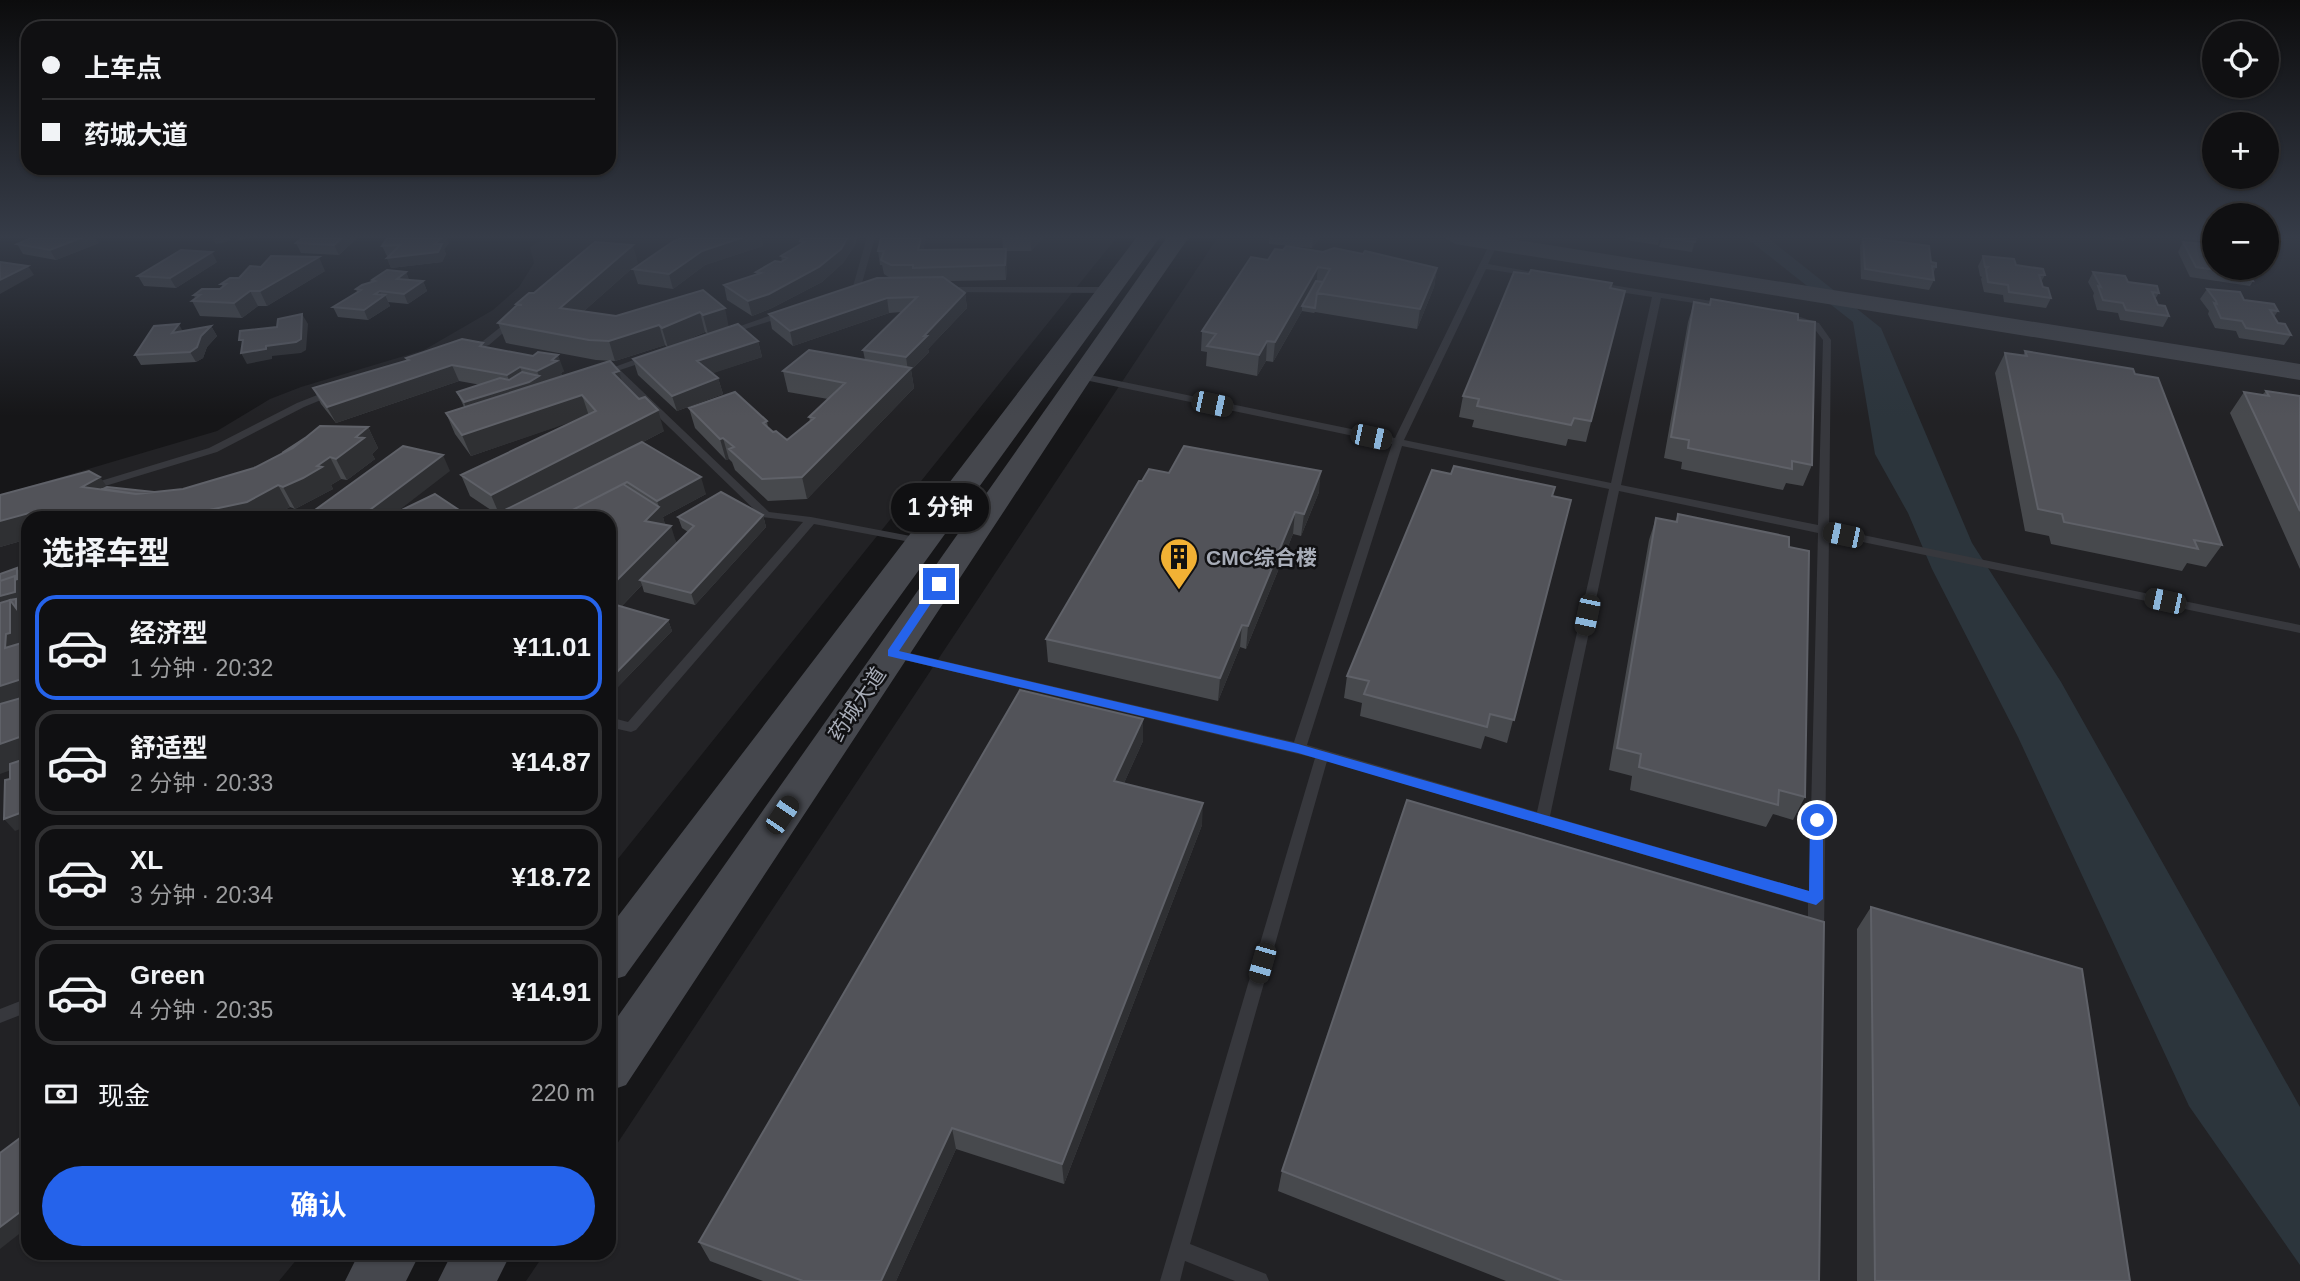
<!DOCTYPE html>
<html lang="zh">
<meta charset="utf-8">
<style>
body{margin:0;font-family:Arial,"Noto Sans SC",sans-serif;background:#1e1e20;color:#f1f3f6;height:100vh;display:flex;flex-direction:column;font-size:26px;white-space:nowrap}
*{box-sizing:border-box;margin:0}
p{font-size:23px;color:#9c9d9f}
.icon{flex:none;width:38px;height:38px;fill:none;stroke:currentColor;stroke-width:2;stroke-linecap:round;stroke-linejoin:round}
.map{position:relative;flex:1;overflow:hidden}
.side{position:absolute;left:21px;top:511px;width:595px;height:749px;display:flex;flex-direction:column;background:#101012;border-radius:21px;box-shadow:0 2px 5px #0004,0 0 0 2px #303032}
.side>*{flex:none}
.guide{position:absolute;left:21px;top:21px;width:595px;height:154px;border-radius:21px;box-shadow:0 2px 5px #0004,0 0 0 2px #303032;display:grid;align-content:center;height:154px;padding:0 21px;background:#101012}
.tools{position:absolute;left:2202px;top:21px;display:grid;gap:14px}
.tools a{display:grid;place-items:center;width:77px;height:77px;border-radius:50%;background:#101012;box-shadow:0 2px 5px #0004,0 0 0 2px #303032;font-size:35px}
.end{position:absolute;width:32px;height:32px;margin:-16px;border:9px solid #2563eb;background:#fff;box-shadow:0 0 0 4px #fff}
.from{border-radius:50%}
.bubble{position:absolute;height:49px;border-radius:24px;background:#101012;box-shadow:0 2px 5px #0004,0 0 0 2px #303032;font-size:23px;font-weight:700;line-height:49px;text-align:center}
.car{position:absolute;width:21px;height:42px;margin:-21px -10px;border-radius:9px;box-shadow:0 0 5px 2px #0007;background:linear-gradient(#222 24%,#8ab4d8 0 40%,#222 0 76%,#8ab4d8 0 86%,#222 0)}
.guide b{display:flex;align-items:center;gap:24px;height:66px;font-size:26px}
.guide b+b{border-top:2px solid #303032}
.guide i{width:18px;height:18px;background:#f1f3f6}
ul{padding:0;list-style:none}
li{display:flex;align-items:center;gap:21px;height:105px;margin:0 14px 10px;padding:0 7px;border:4px solid #303032;border-radius:21px}
li div{flex:1}
li b{display:block;font-size:26px}
li em{font-style:normal;font-weight:700}
li.on{border-color:#2563eb}
li>.icon{width:63px;height:63px;stroke-width:1.5}
h2{padding:0 21px;font-size:32px;line-height:84px}
.pay{display:flex;align-items:center;gap:18px;height:77px;padding:0 21px;font-size:26px}
.pay p{margin-inline-start:auto}
.primary-button{display:flex;gap:14px;margin-top:auto;padding:14px 21px}
.primary-button a{flex:1;height:80px;border-radius:42px;background:#2563eb;color:#fff;font-size:28px;font-weight:700;line-height:80px;text-align:center}
.map>svg:first-child{display:block}
.built{fill:#222225}
.water{fill:#2c353c}
.lines{fill:none;stroke-linecap:round;stroke-linejoin:round}
.lane{fill:#37383d;fill-rule:evenodd}
.secondary{fill:#45474d;fill-rule:evenodd}
.wall{fill:#47494d}
.shaded-wall{fill:#2f3033}
.building{fill:#525359;stroke:#5f6168;stroke-width:2}
.route{fill:#2563eb}
.labels{text-anchor:middle;dominant-baseline:central;stroke-width:5;stroke-linejoin:round;paint-order:stroke}
.poi-label{font-size:21px;font-weight:bold;fill:#a8adb8;stroke:#111113;text-anchor:start}
.street-label{font-size:21px;fill:#a8adb8;stroke:#111113}
</style>
<div class="map">
<svg width="2300" height="1281" viewBox="0 0 2300 1281">
<rect width="100%" height="100%" fill="#161618"/>
<path class="built" d="M547,237H1117L609,870V518H28V1253H302L279,1281H0V495L217,431L270,399L301,387L424,350L493,310L519,287L534,263L530,247Z
M1218,237H2214V268H2266V237H2300V1281H526L545,1253H609V1156Z"/>
<path class="water" d="M1745,237H1767L1881,328L1972,543L2061,682L2300,1107V1265L2189,1106L2018,737L1932,569L1908,513L1875,454L1853,322Z"/>
<g class="lines">
<path class="lane" d="M867,237H875L860,290L856,293L852,290Z
M1491,241L1498,243L1488,264L1544,274L1548,276L1544,278L1486,269L1404,440L1611,483L1652,297L1593,288L1589,285L1593,282L1724,303L1728,306L1727,308L1661,298L1621,485L1818,525L1823,340L1813,327L1797,322V318L1800,317L1819,323L1831,340L1829,528L2300,625V633L1829,535L1824,934L1821,939L1816,941L1811,939L1808,934V903L1327,761L1190,1244L1266,1274L1269,1281H1235L1185,1261L1180,1281H1160L1315,758L892,657L886,653L892,649L1294,742L1392,444L1080,379L1075,376L1080,373L1395,438ZM1402,446L1609,489L1537,812L1307,745ZM1619,491L1818,533L1809,891L1550,816Z
M944,287H1110L1114,290L1110,293L941,292L940,290Z
M783,311L786,312V316L730,334L723,332Z
M513,317L517,320L516,322L489,345L468,352L463,349L483,341Z
M650,354L655,357L653,359L620,370L769,512L811,517L921,538L927,541L921,544L814,524L636,730L631,732L609,727V717L628,722L803,522L762,517L609,369Z
M330,390L335,393L333,395L304,407L217,452L92,490L88,491L83,488L84,486L209,448L297,403Z
M28,998V1012L0,1023V1009Z"/>
<path class="secondary" d="M1137,237H1160L625,976L609,981V928Z
M1167,237H1189L1093,376L626,1085L609,1091V1029Z
M1444,237H1498L2300,364V380L1455,244Z
M359,1253H420L406,1281H345Z
M452,1253H511L497,1281H438Z"/>
</g>
<path class="wall" d="M33,237H95L99,243L56,260L23,254L17,244Z
M358,237L339,255L301,253L296,243Z
M397,237L449,243L444,249L446,254L442,262L391,268L387,258L389,256H387L382,246Z
M679,237H761L763,246L705,265L673,289L638,284L633,269L681,239Z
M803,237H857L855,245L843,263L822,282L772,308L752,316L727,300L724,285L757,274L756,272L781,262L782,261L781,256L801,245L800,241Z
M881,237H926L923,250L1003,249L1002,237H1044L1031,251H1006L1007,264L1006,280L948,281L965,293L967,308L928,349L929,352L911,370L914,388L807,499L768,501L735,470L732,462L729,459L726,460L695,428L689,408L767,421L768,428L773,432L787,440L810,421L809,417L828,399L788,392L783,371L865,360L863,350L901,312L889,313L793,346L772,329L769,314L890,278L884,274L882,265H880L878,251Z
M1269,237H1321L1312,248L1269,244Z
M1626,237H1696L1692,252L1659,247L1662,238L1660,237L1658,245L1625,240Z
M1863,237L1936,267L1933,274L1934,280L1929,290L1861,279L1860,246Z
M2096,237H2126L2124,241Z
M2177,237H2214V243L2178,238Z
M2183,242L2244,273L2253,281L2250,286L2190,277L2178,252Z
M1283,250L1363,254L1437,268L1434,287L1417,329L1315,312L1314,313L1302,311L1273,362L1266,361L1257,376L1206,366L1207,352L1201,351L1202,331L1268,260Z
M1983,256L2016,265L2045,275L2041,282L2043,287L2051,298L2046,308L2004,302L2003,295L1984,292L1981,279L1982,277L1980,276L1978,266Z
M217,262L176,288L144,286L138,276Z
M638,263L584,311L616,316L703,290L729,327L758,341L762,357L712,373L718,378L723,394L677,411L638,375L633,359L708,334L705,332L668,348L665,345L615,361L596,360L506,343L498,323L517,305L516,304L534,293Z
M325,271L267,306H258L242,318L200,316L192,301L195,299L194,295L220,289L223,287L221,284L239,278Z
M406,272L409,280L423,281L427,291L408,304L388,302L390,306L368,320L338,317L333,307L357,292L356,289L372,281V280Z
M2093,272L2128,282L2159,293L2155,299L2158,305L2169,316L2163,327L2120,320L2118,313L2097,310L2093,296L2094,293L2088,282Z
M1610,288L1625,291L1586,442L1568,439L1566,446L1472,427L1474,420L1459,417L1463,396Z
M2207,289L2278,311L2274,317L2278,323L2291,335L2284,345L2239,338L2236,331L2215,328L2208,314L2209,311L2200,299Z
M1711,299L1798,320L1812,465L1803,486L1786,483L1783,490L1681,469L1682,462L1664,458L1688,322L1694,302L1709,305Z
M211,326L217,336L207,347L203,358L196,362L141,365L135,355L183,331Z
M485,347L564,371L561,373L562,376L619,371L622,382L664,431L643,442L706,494L663,517L665,525L677,543L688,532L682,528L678,517L763,515L766,527L695,605L644,592L642,585L621,607L668,620L672,631L609,696V518H511L508,512L500,516L470,496L461,475L578,419L471,456L455,434L446,413L464,407L457,392L481,385L459,381L336,423L321,404L313,388L407,361L406,358Z
M2025,351L2135,374L2222,545L2206,567L2187,563L2182,571L2051,544L2049,536L2025,531L1995,373L2005,353L2023,356Z
M2266,391L2300,396V569L2230,413L2244,392L2262,395Z
M368,427L378,448L372,454L375,459L347,480L341,479L331,485L333,489L295,509L290,507L269,518H28V539L0,547V495L107,487L154,492L183,489L254,468Z
M1169,473L1319,492L1301,536L1293,534L1246,649L1240,647L1218,701L1048,662L1046,639Z
M1552,496L1571,500L1507,743L1485,736L1481,749L1360,716L1362,703L1344,698L1347,676Z
M1678,514L1789,547L1805,797L1793,820L1773,814L1766,827L1630,790L1632,776L1609,770L1649,540L1656,518L1675,522Z
M1143,719V741L1124,783L1202,825L1064,1184L956,1149L896,1281H763L710,1261L699,1242Z
M1871,907L2130,1281H1857V929Z
M1282,1171L1819,1281H1506L1278,1191Z"/>
<path class="shaded-wall" d="M83,237H95L99,243L56,260L50,250Z
M212,237H259L238,240L236,237L231,238L230,241L216,244Z
M343,237H358L339,255L334,245Z
M442,237H446L449,243L444,249L446,254L442,262L391,268L387,258L435,244Z
M744,237H761L763,246L705,265L673,289L669,274L702,251Z
M848,237H854L855,245L843,263L822,282L772,308L752,316L748,301Z
M921,237H926L920,265L918,250Z
M1030,237H1044L1031,251Z
M1314,237H1321L1312,248L1313,238Z
M633,245L638,263L566,327L560,308Z
M1006,249L1007,264L1006,280L1005,265Z
M212,252L217,262L176,288L170,278Z
M319,257L325,271L267,306L260,291Z
M28,266L34,275L0,294V280Z
M1318,267L1316,286L1302,306V311L1273,362L1275,342Z
M1437,268L1434,287L1417,329L1420,309Z
M406,272L410,282L397,279Z
M423,281L427,291L408,304L404,294Z
M250,291L258,306L242,318L234,303Z
M380,291L382,298L385,295L390,306L368,320L364,310L375,294Z
M965,293L967,308L928,349L929,352L911,370L914,388L807,499L802,477L908,371L906,357L924,336Z
M887,298L889,313L793,346L790,331Z
M725,308L729,328L708,334L703,315Z
M700,312L705,332L668,348L662,328Z
M302,314L308,324L306,350L301,353L272,356V359L247,364L241,353L266,346Z
M179,324L184,334L172,333Z
M659,325L665,345L615,361L609,341Z
M211,326L217,336L207,347L203,358L196,362L190,352L201,336Z
M758,341L762,357L702,377L697,361Z
M1267,341L1266,361L1257,376L1259,355Z
M558,355L564,371L561,373L562,376L468,413L464,402L512,388L507,375L520,367L526,382L539,376L537,371Z
M452,365L459,381L336,423L327,407Z
M619,371L625,391L613,373Z
M718,378L723,394L677,411L672,396Z
M582,395L589,416L471,456L462,435Z
M658,410L664,431L510,511L507,509L508,512L500,516L491,495Z
M368,427L378,448L372,454L375,459L347,480L336,459L356,437Z
M723,438L729,459L726,460L720,439Z
M443,455L450,471L389,518H359Z
M330,457L341,479L331,485L333,489L295,509L283,487Z
M1321,471L1319,492L1301,536L1304,514Z
M100,477L115,498L82,487Z
M701,477L706,494L663,517L666,528L645,521L659,507L657,501Z
M278,485L290,507L269,518H189L195,513Z
M462,512L465,518H451Z
M1295,512L1293,534L1246,649L1248,626Z
M29,513L32,518H28V539L0,547V521Z
M763,515L766,527L695,605L691,593Z
M671,526L678,548L640,580L642,585L609,619V588Z
M17,568L22,574V585L24,588V603L21,604V614L23,617L24,650L5,648L0,611V596L15,576Z
M668,620L672,631L609,696V680Z
M1242,625L1240,647L1218,701L1220,678Z
M28,677V699L0,708V686Z
M1143,719V741L1115,803L1114,781Z
M28,734V764L0,774V744Z
M1203,803L1202,825L1064,1184L1062,1164Z
M28,810V826L15,831L4,819Z
M952,1128L956,1149L896,1281H881Z
M28,1206V1227L0,1249V1227Z"/>
<path class="building" d="M33,237H83L50,250L17,244Z
M303,237H343L334,245L296,243Z
M397,237H442L435,244H442L438,252L387,258L400,245L382,246L387,238Z
M686,237H744L702,251L669,274L633,269L674,241Z
M803,237H848L841,249L819,267L769,294L748,301L724,285L761,273L756,272L775,261L781,262L787,258L781,256L806,241H800Z
M881,237H921L918,250L1006,249L1005,265L913,268V265H891L881,260L884,251H878Z
M1663,237H1696L1695,242Z
M1863,237L1929,246L1931,262L1936,263V267L1932,266L1934,280L1865,269Z
M595,242L633,245L560,308L616,316L703,290L725,308L703,315L700,312L662,328L659,325L609,341L589,340L498,323L517,305H522L516,304L529,293H534Z
M2183,242L2214,245V268H2231L2234,273L2196,267Z
M1286,246L1323,252L1334,248L1363,254L1365,251L1437,268L1420,309L1317,293L1330,269L1318,267L1275,342L1267,341L1259,355L1207,346L1216,334L1202,331L1251,257L1268,260L1275,249L1283,250Z
M181,250L212,252L170,278L138,276Z
M271,256L319,257L260,291H250L234,303L192,301L200,295H194L202,289H220L226,284H221L230,278H239L250,266L261,267Z
M1983,256L2014,259L2016,265L2043,269L2045,275H2039L2043,287L2048,288L2051,298L2009,292L2008,285L1988,282L1986,269L1988,267H1985Z
M0,262L28,266L0,280Z
M2231,268H2241L2244,273L2249,274L2253,281L2231,278L2234,273Z
M387,270L406,272L397,279L423,281L404,294L380,291L375,294L385,295L364,310L333,307L361,290L356,289L362,285L375,281L372,280Z
M1531,270L1612,283L1610,288L1625,291L1591,421L1574,418L1571,425L1477,406L1479,399L1463,396L1514,272L1529,274Z
M2093,272L2125,276L2128,282L2157,286L2159,293L2152,292L2158,305L2165,306L2169,316L2126,310L2123,303L2103,300L2098,286L2101,287Z
M943,277L965,293L924,336H927L906,357L863,350L917,297L887,298L790,331L769,314L877,278Z
M1316,281L1323,282L1317,293L1315,308L1302,306Z
M2207,289L2240,292L2244,300L2274,304L2278,311L2270,310L2278,323L2285,324L2291,335L2246,328L2242,321L2221,318L2214,303L2217,304L2216,301Z
M1711,299L1798,314V320L1815,322L1812,465L1792,461V469L1688,448L1689,440L1671,437L1694,302L1710,305Z
M302,314L301,339L296,342L266,346V349L241,353L243,340H239L240,331L277,327L278,319Z
M179,324L172,333L211,326L201,336L197,347L190,352L135,355L154,326Z
M738,324L758,341L697,361L718,378L672,396L633,359Z
M462,339L483,343L480,346L533,356L538,352L558,355L552,360L557,361L537,371L520,367L507,375L452,365L327,407L313,388L409,360L406,358Z
M809,350L911,368L802,477L762,479L729,449L734,447L723,438L720,439L689,408L735,392L767,421L763,423L773,432L776,431L787,440L814,418L809,417L845,383L783,371Z
M2025,351L2133,369L2135,374L2158,378L2222,545L2194,540L2198,549L2064,522L2062,514L2038,509L2005,353L2027,356Z
M610,361L619,371L613,373L639,399L645,397L658,410L491,495L461,475L596,411L582,395L462,435L446,413Z
M522,372L539,376L529,382L464,402L457,392L500,378L509,380Z
M2266,391L2300,396V511L2244,392L2269,396Z
M320,426L368,427L356,437L364,438L336,459L330,457L317,466L322,467L303,478L283,487L278,485L247,502L195,513L196,516L189,518H39L29,513L0,521V495L89,471L100,477L82,487L136,494L183,489L254,468L293,448Z
M308,436L293,448L282,453Z
M642,442L701,477L657,501L627,482L557,518H520L507,509Z
M403,446L443,455L359,518H304Z
M1184,446L1321,471L1304,514L1295,512L1248,626L1242,625L1220,678L1046,639L1139,481H1142L1149,469L1169,473Z
M1454,466L1555,487L1552,496L1571,500L1514,720L1490,714L1487,727L1364,694L1369,681L1347,676L1432,470L1451,474Z
M623,484L659,507L645,521L671,526L609,588V518H557Z
M107,487L154,492L136,494L103,489Z
M721,492L763,515L691,593L640,580L694,526L678,517Z
M435,494L462,512L451,518H385Z
M1678,514L1789,537V547L1809,551L1805,797L1779,790L1778,805L1639,767L1641,754L1617,748L1656,518L1677,522Z
M17,568V580L15,576L0,581V574Z
M15,576V592L0,596V581Z
M16,599V608L10,600Z
M10,600V633L6,634L5,648L28,641V677L0,686V603Z
M616,605L668,620L609,680V612Z
M1020,690L1143,719L1114,781L1203,803L1062,1164L952,1128L881,1281H803L699,1242Z
M28,696V734L0,744V704Z
M28,758V810L4,819L5,780L10,779V764Z
M1407,800L1824,922L1819,1281H1563L1282,1171Z
M1871,907L2082,969L2130,1281H1875Z
M28,1132V1206L0,1227V1153Z"/>
<linearGradient id="sky" x2="0" y2="1"><stop stop-color="#0c0c0d"/><stop offset="0.57" stop-color="#363c48"/><stop offset="1" stop-color="#363c48" stop-opacity="0"/></linearGradient>
<rect width="2300" height="416" fill="url(#sky)"/>
<path class="route" d="M935,581L944,584L899,651L1298,744L1809,891L1810,820L1817,815L1823,820V899L1816,905L1298,753L888,656V650Z"/>
<defs>
<symbol id="building-pin" viewBox="-11 -11 22 30"><path d="M0 17L-7.5 6A9.5 9.5 0 1 1 7.5 6Z" fill="#f2b134" stroke="#111113"/><path d="M-4-6H4V6H1V3H-1V6H-4ZM-2.5-4.3h1.7v1.8h-1.7ZM.8-4.3h1.7v1.8H.8ZM-2.5-1h1.7V.8h-1.7ZM.8-1h1.7V.8H.8Z" fill="#111"/></symbol>
</defs>
<g fill-rule="evenodd">
<use href="#building-pin" x="1157" y="535" width="44" height="60"/>
</g>
<g class="labels">
<g class="poi-label">
<text x="1206" y="557">CMC综合楼</text>
</g>
<g class="street-label">
<text transform="translate(857 704) rotate(-56)">药城大道</text>
</g>
</g>
</svg>
<div class="tools">
<a><svg class="icon" aria-label="locate" viewBox="0 0 24 24"><circle cx="12" cy="12" r="6"/><path d="M12 2v4M12 18v4M2 12h4M18 12h4"/></svg></a>
<a>+</a>
<a>−</a>
</div>
<i class="end from" style="left:1817px;top:820px"></i>
<i class="end" style="left:939px;top:584px"></i>
<div class="bubble" style="left:891px;top:483px;width:98px">1 分钟</div>
<i class="car" style="left:1212px;top:404px;rotate:102deg"></i>
<i class="car" style="left:1371px;top:437px;rotate:102deg"></i>
<i class="car" style="left:1843px;top:535px;rotate:282deg"></i>
<i class="car" style="left:2165px;top:601px;rotate:282deg"></i>
<i class="car" style="left:1587px;top:615px;rotate:192deg"></i>
<i class="car" style="left:782px;top:815px;rotate:34deg"></i>
<i class="car" style="left:1262px;top:963px;rotate:196deg"></i>
<div class="guide">
<b><i class="from"></i>上车点</b>
<b><i></i>药城大道</b>
</div>
<section class="side">
<h2>选择车型</h2>
<ul>
<li class="on"><svg class="icon" aria-label="car" viewBox="0 0 24 24"><path d="M5 17H2v-5l4-1 3-4h7l3 4 3 1v5h-3M9 17h6M6 11h13"/><circle cx="7" cy="17" r="2"/><circle cx="17" cy="17" r="2"/></svg><div><b>经济型</b><p>1 分钟 · 20:32</p></div><em>¥11.01</em></li>
<li><svg class="icon" aria-label="car" viewBox="0 0 24 24"><path d="M5 17H2v-5l4-1 3-4h7l3 4 3 1v5h-3M9 17h6M6 11h13"/><circle cx="7" cy="17" r="2"/><circle cx="17" cy="17" r="2"/></svg><div><b>舒适型</b><p>2 分钟 · 20:33</p></div><em>¥14.87</em></li>
<li><svg class="icon" aria-label="car" viewBox="0 0 24 24"><path d="M5 17H2v-5l4-1 3-4h7l3 4 3 1v5h-3M9 17h6M6 11h13"/><circle cx="7" cy="17" r="2"/><circle cx="17" cy="17" r="2"/></svg><div><b>XL</b><p>3 分钟 · 20:34</p></div><em>¥18.72</em></li>
<li><svg class="icon" aria-label="car" viewBox="0 0 24 24"><path d="M5 17H2v-5l4-1 3-4h7l3 4 3 1v5h-3M9 17h6M6 11h13"/><circle cx="7" cy="17" r="2"/><circle cx="17" cy="17" r="2"/></svg><div><b>Green</b><p>4 分钟 · 20:35</p></div><em>¥14.91</em></li>
</ul>
<div class="pay"><svg class="icon" aria-label="cash" viewBox="0 0 24 24"><path d="M3 7h18v10H3z"/><circle cx="12" cy="12" r="2"/></svg>现金<p>220 m</p></div>
<div class="primary-button"><a>确认</a></div>
</section>
</div>
